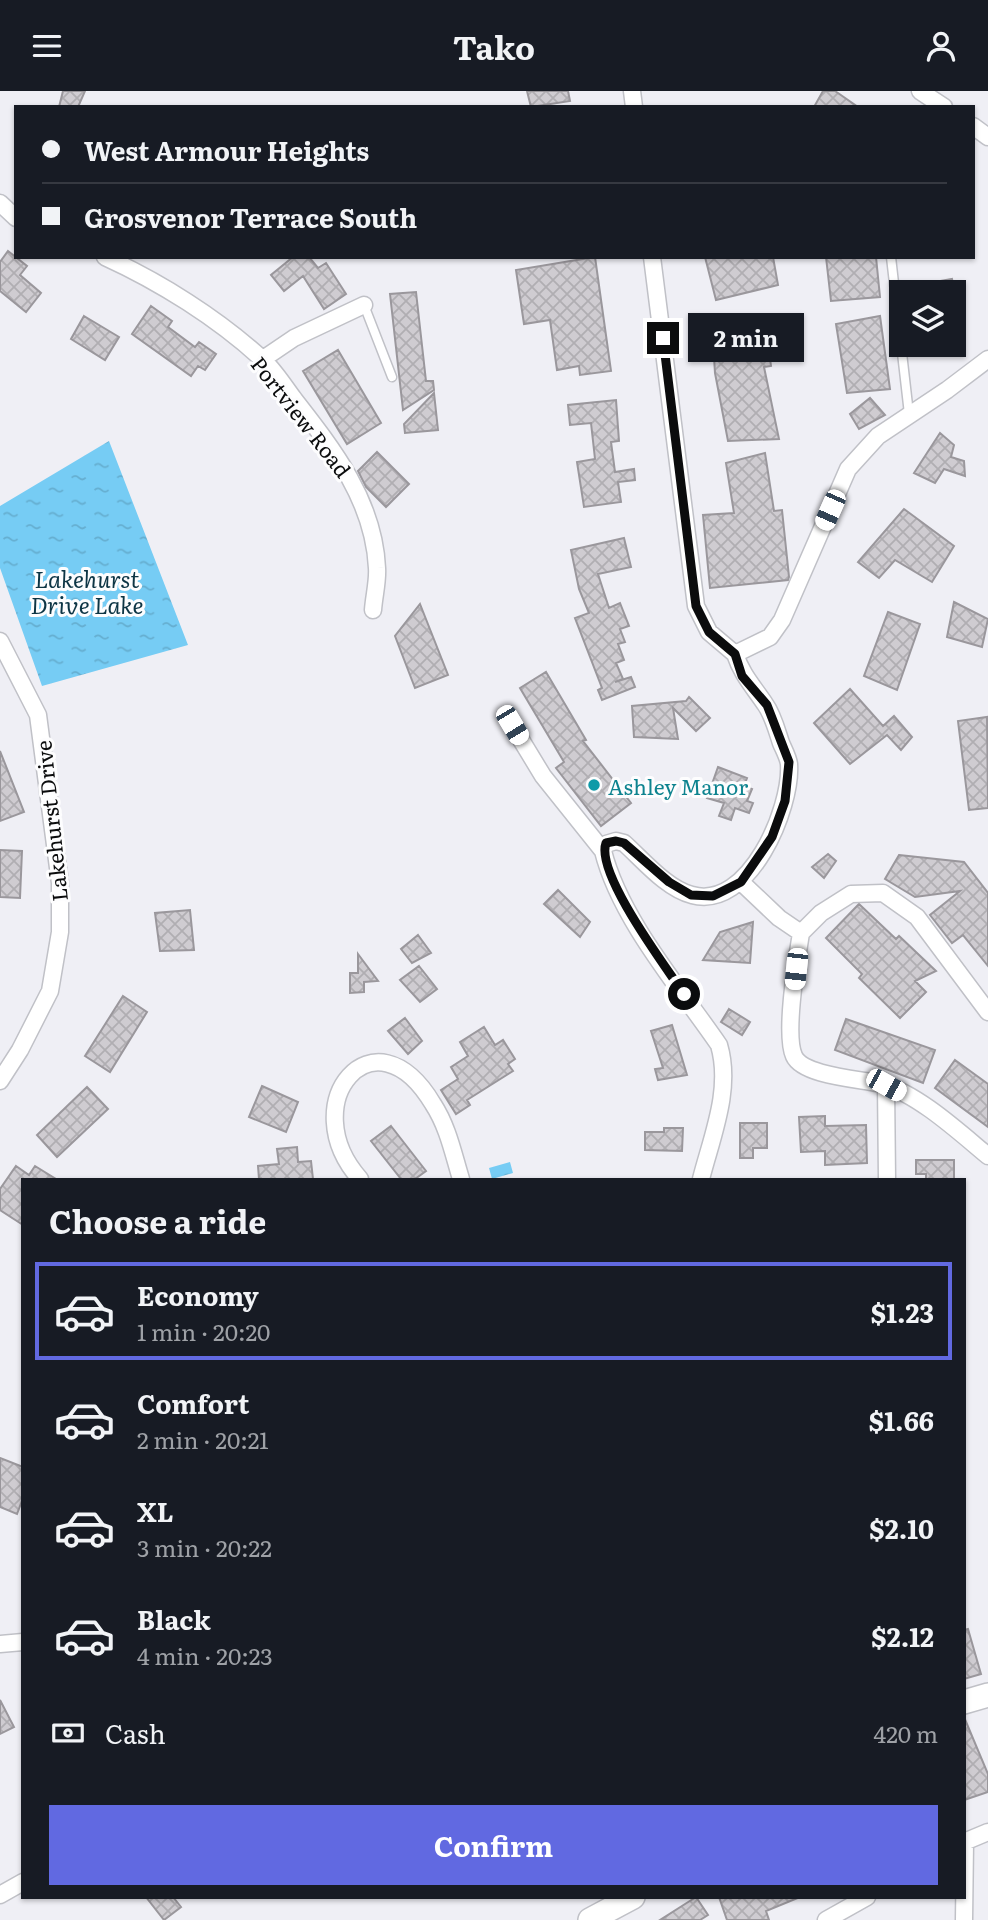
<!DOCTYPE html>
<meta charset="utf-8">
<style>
body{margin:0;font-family:Literata,serif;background:#242831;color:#f1f3f6;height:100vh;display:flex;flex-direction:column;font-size:26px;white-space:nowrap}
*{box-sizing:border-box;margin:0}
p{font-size:23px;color:#9ea1a6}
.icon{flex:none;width:38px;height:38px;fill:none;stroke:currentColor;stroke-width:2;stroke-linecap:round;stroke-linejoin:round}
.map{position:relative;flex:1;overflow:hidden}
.sheet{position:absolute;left:21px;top:1087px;width:945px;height:721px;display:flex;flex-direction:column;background:#171b24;border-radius:0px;box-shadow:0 2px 5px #0004}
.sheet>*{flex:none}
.banner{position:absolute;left:14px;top:14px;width:961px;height:154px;border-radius:0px;box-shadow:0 2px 5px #0004;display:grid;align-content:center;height:154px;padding:0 28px;background:#171b24}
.tools{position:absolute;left:889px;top:189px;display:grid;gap:14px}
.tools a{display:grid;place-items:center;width:77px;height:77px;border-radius:0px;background:#171b24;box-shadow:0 2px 5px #0004;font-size:35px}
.end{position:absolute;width:32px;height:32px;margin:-16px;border:9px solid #0b0c0d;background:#fff;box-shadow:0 0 0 4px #fff}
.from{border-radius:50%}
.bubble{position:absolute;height:49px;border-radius:0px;background:#171b24;box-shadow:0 2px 5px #0004;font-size:23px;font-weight:700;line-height:49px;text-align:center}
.car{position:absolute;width:21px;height:42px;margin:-21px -10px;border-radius:9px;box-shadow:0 0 5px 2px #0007;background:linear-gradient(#fff 24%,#345 0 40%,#fff 0 76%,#345 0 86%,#fff 0)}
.banner b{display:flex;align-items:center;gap:24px;height:66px;font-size:26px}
.banner b+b{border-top:2px solid #363941}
.banner i{width:18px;height:18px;background:#f1f3f6}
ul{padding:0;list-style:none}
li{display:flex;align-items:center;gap:21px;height:98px;margin:0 14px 10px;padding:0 14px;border:4px solid transparent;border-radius:0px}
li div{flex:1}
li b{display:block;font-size:26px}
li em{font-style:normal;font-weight:700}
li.selected{border-color:#6169e1}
li>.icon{width:63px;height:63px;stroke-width:1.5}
h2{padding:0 28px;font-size:32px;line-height:84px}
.pay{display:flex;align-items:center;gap:18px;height:77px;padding:0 28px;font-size:26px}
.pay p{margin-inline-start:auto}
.cta{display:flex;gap:14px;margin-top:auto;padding:14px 28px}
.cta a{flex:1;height:80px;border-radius:0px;background:#6169e1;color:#fff;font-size:28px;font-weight:700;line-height:80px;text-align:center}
header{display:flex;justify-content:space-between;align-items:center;height:91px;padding:0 28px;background:#171b24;font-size:32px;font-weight:700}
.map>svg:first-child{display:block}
.water{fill:url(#water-ripples)}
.building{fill:url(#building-cross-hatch);stroke:#9a979c;stroke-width:2}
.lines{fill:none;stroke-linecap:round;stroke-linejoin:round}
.lane-casing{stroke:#c0c1c7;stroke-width:11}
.street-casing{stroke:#c0c1c7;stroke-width:19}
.secondary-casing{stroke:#c0c1c7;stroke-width:26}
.lane{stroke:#fff;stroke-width:8}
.street{stroke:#fff;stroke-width:16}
.secondary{stroke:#fff;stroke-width:23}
.route{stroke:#0b0c0d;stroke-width:9}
.culture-dot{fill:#0f9aa8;stroke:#fdfdfe;stroke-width:2.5}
.labels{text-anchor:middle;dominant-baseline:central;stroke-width:6;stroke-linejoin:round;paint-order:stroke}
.street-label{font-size:21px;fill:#0b0c0d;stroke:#fdfdfe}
.culture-label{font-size:21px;fill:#0d838f;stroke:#fdfdfe;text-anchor:start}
.water-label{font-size:23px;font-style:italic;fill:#0d3545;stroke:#fdfdfe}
</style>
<header><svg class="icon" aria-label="menu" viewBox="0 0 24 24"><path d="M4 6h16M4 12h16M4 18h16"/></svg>Tako<svg class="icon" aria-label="person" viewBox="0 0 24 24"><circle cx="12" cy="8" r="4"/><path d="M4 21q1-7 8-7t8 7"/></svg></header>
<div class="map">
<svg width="988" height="1829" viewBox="0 0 988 1829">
<defs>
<pattern id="water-ripples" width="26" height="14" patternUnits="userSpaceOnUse" patternTransform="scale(1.75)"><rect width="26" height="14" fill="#76ccf4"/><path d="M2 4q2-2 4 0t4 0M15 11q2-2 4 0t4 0" fill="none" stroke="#65aed0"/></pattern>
<pattern id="building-cross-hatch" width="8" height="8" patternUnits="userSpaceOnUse" patternTransform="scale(1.75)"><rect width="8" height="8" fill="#cfccd1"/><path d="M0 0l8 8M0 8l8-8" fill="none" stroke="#b0aeb2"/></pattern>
</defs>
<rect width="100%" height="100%" fill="#efeff5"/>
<path class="water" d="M109,350L188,554L42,595L0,477V415Z
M510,1071L513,1082L492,1088L489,1077Z"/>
<path class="building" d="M63,0H85L78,16H59Z
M527,0H568L570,10L531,16Z
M823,0H835L858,16H814Z
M8,160L27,175L20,184L41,202L26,221L0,200V171Z
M293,166H309L318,177L326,172L346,203L324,218L303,185L284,200L271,184Z
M595,166L611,280L580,284L579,275L557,279L550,229L524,233L516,179Z
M705,166H773L778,194L716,209Z
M826,166H876L880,206L831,210Z
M952,188L955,201H912V195Z
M416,201L426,290H433L434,299L403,319L390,203Z
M151,215L172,230L168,236L195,256L199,251L216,263L205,279L198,275L191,285L132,243Z
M764,224L771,275L764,276L779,348L728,350L715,282L712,234Z
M84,225L119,246L105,269L71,248Z
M880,225L890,298L847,302L836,233Z
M338,259L381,332L347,353L303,280Z
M434,302L438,339L405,342L404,333Z
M870,307L885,324L859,338L850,323Z
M616,309L619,350L611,351L615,381L634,378L635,389L618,391L621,411L584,416L577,371L595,368L591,332L570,334L568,314Z
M940,342L954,354L951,366L964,370L965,385L944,378L935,392L914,382Z
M377,361L409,393L386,416L366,396L358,380Z
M765,362L774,420L782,419L789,486L788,489L710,497L703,424L734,422L726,372Z
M904,418L954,455L932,491L895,469L879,487L858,471Z
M624,447L631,476L598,483L609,517L620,512L629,535L620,538L625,551L618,553L624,569L616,572L623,588L615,591L631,586L635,596L602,609L598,599L602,597L575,527L589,522L579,498L571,459Z
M954,511L988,528L982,556L947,546Z
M420,513L448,584L415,597L395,545Z
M888,521L920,533L897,599L864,585Z
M546,581L586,649L583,650L631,712L601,735L556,677L564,671L520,597Z
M850,598L883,635L894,625L912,646L901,659L887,644L850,673L814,632Z
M689,606L710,627L696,640L673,617L678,648L634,646L632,615L686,610Z
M987,626L988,717L969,719L958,630Z
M0,660L24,721L0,730Z
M718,676L747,687L744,695L752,698L747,710L753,712L749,722L735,717L731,729L719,725L724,712L707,707Z
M0,759L22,760L20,807L0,806Z
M828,763L836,770L824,787L812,776Z
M899,764L964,771L988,802V875L963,844L952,852L930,824L960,800L915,806L885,788Z
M558,799L590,831L580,846L544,813Z
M859,813L896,848L899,845L936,880L915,890L926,901L900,927L859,887L862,883L826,847Z
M190,819L194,859L160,860L155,822Z
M753,831L750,872L703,869L720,841Z
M418,844L431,862L412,872L401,858Z
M358,863L378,890L364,891V901L350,902V882H358Z
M419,875L437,898L420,911L400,889Z
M123,905L147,921L110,981L85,965Z
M729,918L750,931L742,944L721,931Z
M405,927L422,950L408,963L388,940Z
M846,928L935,959L923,992L835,959Z
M672,934L687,984L658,989L655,978L663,977L651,940Z
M484,936L495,954L503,949L515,968L508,973L513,980L467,1009L470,1014L456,1023L441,999L458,988L451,976L468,965L460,951Z
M955,969L988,993V1036L935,997Z
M262,995L298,1011L286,1041L249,1026Z
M87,996L108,1018L57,1066L37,1044Z
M825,1025V1035L866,1034L867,1072L825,1074V1060L801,1061L799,1026Z
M740,1032H767V1057H753V1067H740Z
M391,1035L426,1080L415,1088H401L371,1050Z
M664,1037H683L682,1060L645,1059V1041H664Z
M297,1056L298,1071L311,1070L313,1088H259L258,1075L279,1073L277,1058Z
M916,1069H954V1088H926V1083H916Z
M16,1075L29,1084L35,1075L56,1088H23V1134L0,1119V1098Z
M0,1367L23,1376V1407L17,1423L0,1416Z
M968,1538L981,1583L964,1588V1539Z
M0,1609L14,1636L0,1643Z
M964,1626L988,1683V1701L964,1709Z
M146,1806H173L181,1816L164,1829Z
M696,1806L708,1824L700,1829H660Z
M719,1806H800L766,1820L769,1829H727Z"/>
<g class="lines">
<defs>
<path id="lane" d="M891,166L909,323
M364,214L392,286"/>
<path id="street" d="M632,0L634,16
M920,0L944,16
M973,35L988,46
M0,112L16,127
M105,166C160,191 217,227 261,267C274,278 284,295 294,308C333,358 374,410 377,477C378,490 374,505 373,519
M652,166L696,515L709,541L735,563
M263,268L294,247L364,214
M0,550L38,624L60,792V841L50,900L20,959L0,990
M735,563L770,546L782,529L848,378L878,345L947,299L988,268
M512,634L543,685L603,760
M741,791L779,827L801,842
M801,842C797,867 784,943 794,965C803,985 860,988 882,993C918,1003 959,1041 988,1065
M801,842L821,822L851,803L883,802L917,826L988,921
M886,994L887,1088
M360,1088C293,1013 374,914 433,1013C448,1036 453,1062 461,1088
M701,1088C712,1045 732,998 719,954C680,897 620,828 603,760L606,753L616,750L624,752C643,769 667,798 692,804C749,820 792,717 789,673C788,666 784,659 781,652C777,640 773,624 765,613C753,595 742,584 735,563
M0,1553L23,1551
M964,1751L988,1741
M0,1804L23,1791
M826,1829L867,1806
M964,1829L965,1751"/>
<path id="secondary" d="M964,1611L988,1604
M590,1829L633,1806"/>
</defs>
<use href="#lane" class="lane-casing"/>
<use href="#street" class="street-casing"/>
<use href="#secondary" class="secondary-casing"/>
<use href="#lane" class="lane"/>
<use href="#street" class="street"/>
<use href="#secondary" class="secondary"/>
</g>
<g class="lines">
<path class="route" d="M663,247L696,515L709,541L735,563L742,585L767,614L789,671L785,710L772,746L741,791L713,805L691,804L669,791L624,752L616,750L606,752C595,782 666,876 684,903"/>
</g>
<circle class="culture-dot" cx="594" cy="694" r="7"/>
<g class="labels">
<g class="street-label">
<text transform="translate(302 325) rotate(52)">Portview Road</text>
<text transform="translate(50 730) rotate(-96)">Lakehurst Drive</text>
</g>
<g class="culture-label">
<text x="608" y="694">Ashley Manor</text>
</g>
<g class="water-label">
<text x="87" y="487">Lakehurst<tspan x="87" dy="26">Drive Lake</tspan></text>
</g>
</g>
</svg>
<div class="tools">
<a><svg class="icon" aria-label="layers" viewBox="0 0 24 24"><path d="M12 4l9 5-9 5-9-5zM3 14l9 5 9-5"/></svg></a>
</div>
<i class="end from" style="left:684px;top:903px"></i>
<i class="end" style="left:663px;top:247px"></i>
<div class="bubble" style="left:688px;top:222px;width:116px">2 min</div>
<i class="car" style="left:830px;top:419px;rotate:204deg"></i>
<i class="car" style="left:512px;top:634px;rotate:149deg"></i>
<i class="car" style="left:796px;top:878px;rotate:186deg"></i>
<i class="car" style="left:886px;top:994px;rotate:119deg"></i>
<div class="banner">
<b><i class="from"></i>West Armour Heights</b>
<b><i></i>Grosvenor Terrace South</b>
</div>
<section class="sheet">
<h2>Choose a ride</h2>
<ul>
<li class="selected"><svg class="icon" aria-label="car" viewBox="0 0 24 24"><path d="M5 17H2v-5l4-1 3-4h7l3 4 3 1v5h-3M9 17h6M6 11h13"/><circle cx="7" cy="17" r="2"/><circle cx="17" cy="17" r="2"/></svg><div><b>Economy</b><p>1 min · 20:20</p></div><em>$1.23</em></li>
<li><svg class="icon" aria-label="car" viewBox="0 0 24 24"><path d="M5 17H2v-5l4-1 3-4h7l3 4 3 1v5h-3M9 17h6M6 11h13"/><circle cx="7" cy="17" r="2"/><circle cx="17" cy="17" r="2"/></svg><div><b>Comfort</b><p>2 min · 20:21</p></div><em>$1.66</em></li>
<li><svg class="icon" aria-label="car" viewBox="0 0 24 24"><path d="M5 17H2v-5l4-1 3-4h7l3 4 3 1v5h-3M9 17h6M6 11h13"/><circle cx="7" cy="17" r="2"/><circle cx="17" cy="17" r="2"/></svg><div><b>XL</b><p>3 min · 20:22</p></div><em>$2.10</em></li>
<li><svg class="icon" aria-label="car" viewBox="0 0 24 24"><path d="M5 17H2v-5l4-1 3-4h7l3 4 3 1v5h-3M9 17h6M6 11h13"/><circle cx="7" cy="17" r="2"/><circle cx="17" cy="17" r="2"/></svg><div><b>Black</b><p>4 min · 20:23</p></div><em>$2.12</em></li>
</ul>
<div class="pay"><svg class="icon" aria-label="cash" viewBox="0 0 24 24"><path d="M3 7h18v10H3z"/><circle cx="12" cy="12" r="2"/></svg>Cash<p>420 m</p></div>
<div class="cta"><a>Confirm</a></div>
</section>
</div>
